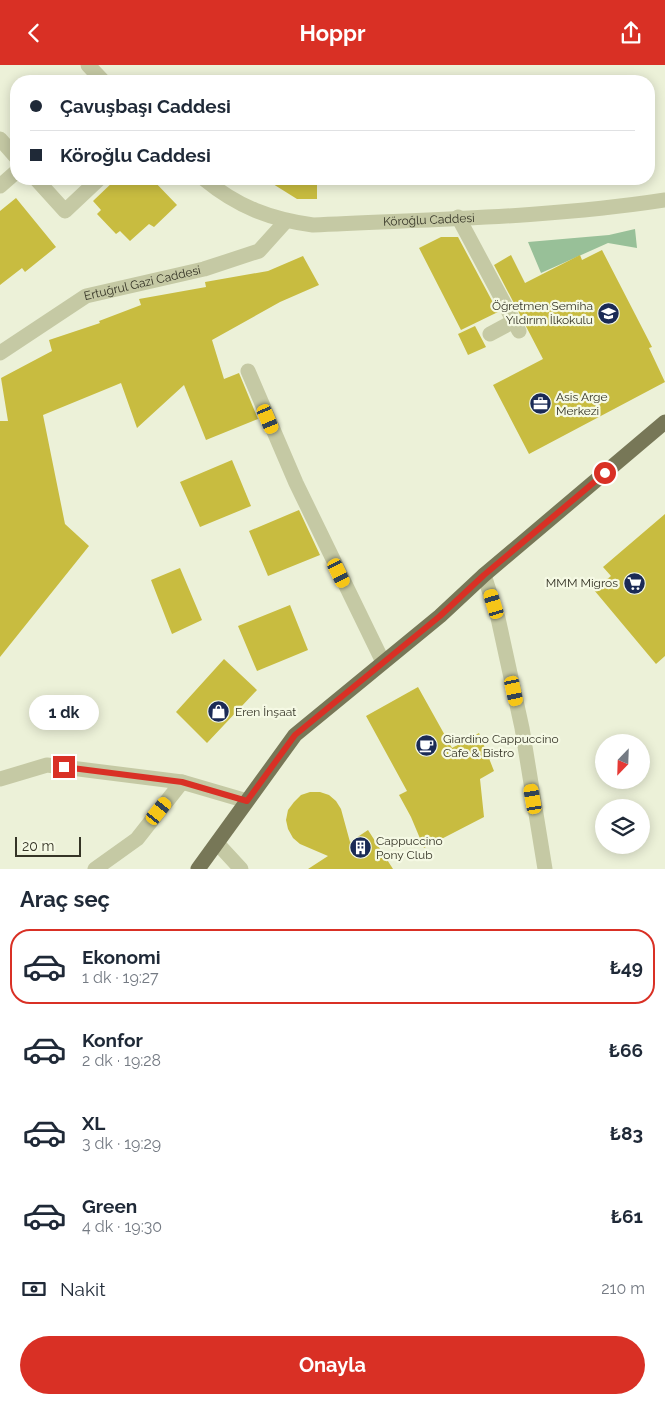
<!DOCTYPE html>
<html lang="tr">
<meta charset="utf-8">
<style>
body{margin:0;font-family:Raleway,sans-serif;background:#f2f2f3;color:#1f2937;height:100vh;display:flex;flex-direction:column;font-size:19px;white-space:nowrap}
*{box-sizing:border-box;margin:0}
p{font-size:16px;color:#747a83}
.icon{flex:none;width:28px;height:28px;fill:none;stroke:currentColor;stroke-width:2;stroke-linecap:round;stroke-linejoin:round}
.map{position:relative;height:804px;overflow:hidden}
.panel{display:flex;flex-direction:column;background:#fff;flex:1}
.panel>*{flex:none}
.top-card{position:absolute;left:10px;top:10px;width:645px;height:110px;border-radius:20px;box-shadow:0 2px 12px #0003;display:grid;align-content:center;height:110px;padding:0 20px;background:#fff}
.needle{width:32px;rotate:203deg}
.fabs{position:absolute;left:595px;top:669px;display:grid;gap:10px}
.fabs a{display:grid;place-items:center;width:55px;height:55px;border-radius:50%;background:#fff;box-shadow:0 2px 12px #0003;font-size:25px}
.scale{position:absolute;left:15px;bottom:12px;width:66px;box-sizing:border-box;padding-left:5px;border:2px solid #353426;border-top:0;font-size:14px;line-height:18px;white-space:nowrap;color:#353426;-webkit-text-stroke:4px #f5f9e4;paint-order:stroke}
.end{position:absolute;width:22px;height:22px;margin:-11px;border:6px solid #d93025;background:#fff;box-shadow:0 0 0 2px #fff}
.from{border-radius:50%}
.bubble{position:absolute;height:35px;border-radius:18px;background:#fff;box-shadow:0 2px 12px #0003;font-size:16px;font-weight:700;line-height:35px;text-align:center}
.car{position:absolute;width:15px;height:30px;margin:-15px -8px;border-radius:6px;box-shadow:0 0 4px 1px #0007;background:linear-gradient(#f5c518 24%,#345 0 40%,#f5c518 0 76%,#345 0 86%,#f5c518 0)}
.top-card b{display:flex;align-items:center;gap:18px;height:48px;font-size:19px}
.top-card b+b{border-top:1px solid #e0e1e3}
.top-card i{width:12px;height:12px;background:#1f2937}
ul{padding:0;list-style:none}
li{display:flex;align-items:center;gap:15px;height:75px;margin:0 10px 8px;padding:0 10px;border:2px solid transparent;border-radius:20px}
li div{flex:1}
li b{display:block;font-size:19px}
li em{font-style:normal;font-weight:700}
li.on{border-color:#d93025}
li>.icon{width:45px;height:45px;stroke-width:1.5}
h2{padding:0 20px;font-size:22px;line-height:60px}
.pay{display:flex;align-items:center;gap:12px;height:55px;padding:0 20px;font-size:19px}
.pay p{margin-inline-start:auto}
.action{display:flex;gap:10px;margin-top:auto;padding:10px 20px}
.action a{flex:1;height:58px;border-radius:30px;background:#d93025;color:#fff;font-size:20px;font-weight:700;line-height:58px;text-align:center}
header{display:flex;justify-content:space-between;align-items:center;height:65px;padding:0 20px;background:#d93025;color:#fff;font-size:22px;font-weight:700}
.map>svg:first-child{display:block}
.green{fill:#98c098}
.building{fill:#c8bc40}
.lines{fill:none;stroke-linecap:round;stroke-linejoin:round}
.minor{stroke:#c5c9a4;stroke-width:15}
.major{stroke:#777757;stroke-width:15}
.route{stroke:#d93025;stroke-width:6}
.labels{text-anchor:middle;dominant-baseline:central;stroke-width:4.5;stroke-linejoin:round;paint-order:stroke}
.street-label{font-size:12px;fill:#353426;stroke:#f5f9e4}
.poi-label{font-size:12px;fill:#353426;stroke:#f5f9e4;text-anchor:start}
</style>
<header><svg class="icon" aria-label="back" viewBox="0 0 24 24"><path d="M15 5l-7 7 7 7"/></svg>Hoppr<svg class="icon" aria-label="share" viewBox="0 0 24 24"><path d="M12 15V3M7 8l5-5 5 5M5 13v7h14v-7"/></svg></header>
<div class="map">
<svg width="665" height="804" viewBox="0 0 665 804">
<rect width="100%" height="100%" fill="#ecf1d8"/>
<path class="green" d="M635,164L637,183L608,178L541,208L528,177L609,170Z"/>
<path class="building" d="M116,114H152L177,140L154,162L149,159L130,176L120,166L116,169L97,149L101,145L93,136Z
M265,114H317V134H297Z
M16,133L56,182L25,207L22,203L0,220V146Z
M441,172H458L498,247L461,265L419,183Z
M602,185L652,282L649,283L665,317L529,389L493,320L543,294L494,200L511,190L525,218L580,190L582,195Z
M303,191L319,220L280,237L212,275L224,314L239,308L258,354L206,375L184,320L137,363L121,318L43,350L65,459L89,481L0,592V356H8L1,313L52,286L49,275L100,258L99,256L141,240L139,234L206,222L205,217L268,206Z
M475,261L486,282L468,290L458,269Z
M232,395L251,441L200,462L180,417Z
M299,445L320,490L268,511L249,466Z
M665,449V591L656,599L594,525L611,511L603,502Z
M180,503L202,555L172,569L151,515Z
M290,540L308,585L257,606L238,561Z
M224,594L257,625L207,678L176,647Z
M418,622L452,683L479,668L494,706L480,714L484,752L424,783L411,752L399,730L407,726L366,651Z
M310,727H320L329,730L336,736L341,744L350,777L368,765L393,804H308L328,791L300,779L293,773L288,764L286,755L288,745L294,737L301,730Z"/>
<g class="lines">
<g class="minor">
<path d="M88,0L103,16"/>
<path d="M0,74L16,92"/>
<path d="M36,114L65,146L99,114"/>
<path id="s1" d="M204,114C238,142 270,154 313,160C430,154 549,153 665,135"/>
<path d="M0,121L16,107"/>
<path d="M458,152L519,266"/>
<path d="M490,269L514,256"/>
<path id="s2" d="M0,288L86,231L204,204L259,186L286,156"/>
<path d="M248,306L296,418L383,597"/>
<path d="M484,510L498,553L522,663L545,804"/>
<path d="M0,714L47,700L182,717L247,736"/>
<path d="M217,778L241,804"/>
<path d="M95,804L137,774L182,717"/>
</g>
<path class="major" d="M198,804L295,670L440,551L484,510L665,357"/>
</g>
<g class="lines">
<path class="route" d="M64,702L182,717L247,736L295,670L440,551L484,510L605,408"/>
</g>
<defs>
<symbol id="school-disc" viewBox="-11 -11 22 22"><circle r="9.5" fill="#1b2b56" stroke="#f5f9e4"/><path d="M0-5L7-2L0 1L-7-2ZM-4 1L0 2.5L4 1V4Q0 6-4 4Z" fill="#fff"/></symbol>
<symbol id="office-disc" viewBox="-11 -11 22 22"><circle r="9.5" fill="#1b2b56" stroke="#f5f9e4"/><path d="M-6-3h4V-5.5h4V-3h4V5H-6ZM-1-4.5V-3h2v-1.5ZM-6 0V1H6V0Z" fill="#fff"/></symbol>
<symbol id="supermarket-disc" viewBox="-11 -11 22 22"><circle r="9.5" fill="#1b2b56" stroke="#f5f9e4"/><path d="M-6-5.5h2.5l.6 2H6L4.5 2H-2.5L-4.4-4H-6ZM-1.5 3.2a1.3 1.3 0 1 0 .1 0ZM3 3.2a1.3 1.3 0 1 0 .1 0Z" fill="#fff"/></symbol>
<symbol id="shop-disc" viewBox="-11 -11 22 22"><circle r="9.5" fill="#1b2b56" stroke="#f5f9e4"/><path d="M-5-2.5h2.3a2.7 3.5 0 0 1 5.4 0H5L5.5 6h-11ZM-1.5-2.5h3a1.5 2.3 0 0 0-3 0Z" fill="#fff"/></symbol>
<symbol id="cafe-disc" viewBox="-11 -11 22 22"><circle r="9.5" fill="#1b2b56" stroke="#f5f9e4"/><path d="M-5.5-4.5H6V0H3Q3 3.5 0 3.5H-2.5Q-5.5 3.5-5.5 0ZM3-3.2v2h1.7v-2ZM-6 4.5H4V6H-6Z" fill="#fff"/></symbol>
<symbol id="building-disc" viewBox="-11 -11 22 22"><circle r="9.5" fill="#1b2b56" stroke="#f5f9e4"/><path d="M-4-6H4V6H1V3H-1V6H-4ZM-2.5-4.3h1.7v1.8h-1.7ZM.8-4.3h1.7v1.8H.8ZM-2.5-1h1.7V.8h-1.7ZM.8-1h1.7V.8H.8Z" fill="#fff"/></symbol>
</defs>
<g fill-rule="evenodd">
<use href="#school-disc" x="596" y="236" width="25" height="25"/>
<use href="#office-disc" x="528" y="326" width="25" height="25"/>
<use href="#supermarket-disc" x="622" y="506" width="25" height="25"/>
<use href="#shop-disc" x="206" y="634" width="25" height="25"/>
<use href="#cafe-disc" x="414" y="668" width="25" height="25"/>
<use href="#building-disc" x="348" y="770" width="25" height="25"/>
</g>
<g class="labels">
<g class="street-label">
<text stroke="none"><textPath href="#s1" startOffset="236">Köroğlu Caddesi</textPath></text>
<text stroke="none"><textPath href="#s2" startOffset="161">Ertuğrul Gazi Caddesi</textPath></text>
</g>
<g class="poi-label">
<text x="593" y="241" text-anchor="end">Öğretmen Semiha<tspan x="593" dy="14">Yıldırım İlkokulu</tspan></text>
<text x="556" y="332">Asis Arge<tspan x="556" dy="14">Merkezi</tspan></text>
<text x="618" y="518" text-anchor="end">MMM Migros</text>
<text x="235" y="647">Eren İnşaat</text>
<text x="443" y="674">Giardino Cappuccino<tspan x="443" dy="14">Cafe &amp; Bistro</tspan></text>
<text x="376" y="776">Cappuccino<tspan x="376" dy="14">Pony Club</tspan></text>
</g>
</g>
</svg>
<div class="fabs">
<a><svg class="needle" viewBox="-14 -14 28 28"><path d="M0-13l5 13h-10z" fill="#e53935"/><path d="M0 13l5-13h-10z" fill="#747a83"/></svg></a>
<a><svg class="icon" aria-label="layers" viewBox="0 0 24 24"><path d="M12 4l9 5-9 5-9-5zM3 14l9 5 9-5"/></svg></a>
</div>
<div class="scale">20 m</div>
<i class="end from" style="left:605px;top:408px"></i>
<i class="end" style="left:64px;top:702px"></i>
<div class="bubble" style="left:29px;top:630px;width:70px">1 dk</div>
<i class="car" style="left:268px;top:354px;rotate:157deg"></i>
<i class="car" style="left:339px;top:508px;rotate:154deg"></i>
<i class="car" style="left:494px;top:539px;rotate:343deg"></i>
<i class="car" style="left:514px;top:626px;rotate:168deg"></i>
<i class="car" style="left:533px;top:734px;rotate:350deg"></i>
<i class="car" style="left:159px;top:746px;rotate:39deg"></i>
<div class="top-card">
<b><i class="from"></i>Çavuşbaşı Caddesi</b>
<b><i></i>Köroğlu Caddesi</b>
</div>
</div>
<section class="panel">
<h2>Araç seç</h2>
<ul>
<li class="on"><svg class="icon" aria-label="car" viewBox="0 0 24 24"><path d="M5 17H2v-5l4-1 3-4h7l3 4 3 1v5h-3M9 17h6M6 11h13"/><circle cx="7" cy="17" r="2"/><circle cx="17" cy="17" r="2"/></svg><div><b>Ekonomi</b><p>1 dk · 19:27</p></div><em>₺49</em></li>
<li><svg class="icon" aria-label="car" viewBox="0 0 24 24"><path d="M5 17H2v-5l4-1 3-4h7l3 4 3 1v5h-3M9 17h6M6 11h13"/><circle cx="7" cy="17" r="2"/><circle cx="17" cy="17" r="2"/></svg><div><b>Konfor</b><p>2 dk · 19:28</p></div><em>₺66</em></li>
<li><svg class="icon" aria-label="car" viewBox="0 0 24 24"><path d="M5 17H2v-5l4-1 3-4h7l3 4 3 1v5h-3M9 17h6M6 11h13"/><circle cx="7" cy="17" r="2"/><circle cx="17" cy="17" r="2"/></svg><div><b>XL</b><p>3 dk · 19:29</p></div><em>₺83</em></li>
<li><svg class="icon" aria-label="car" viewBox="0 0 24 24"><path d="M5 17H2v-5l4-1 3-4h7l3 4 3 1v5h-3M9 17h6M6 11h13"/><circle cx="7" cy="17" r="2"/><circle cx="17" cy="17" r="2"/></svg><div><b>Green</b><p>4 dk · 19:30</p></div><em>₺61</em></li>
</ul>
<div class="pay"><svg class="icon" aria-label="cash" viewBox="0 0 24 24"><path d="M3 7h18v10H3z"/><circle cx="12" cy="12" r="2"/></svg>Nakit<p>210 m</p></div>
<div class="action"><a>Onayla</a></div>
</section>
